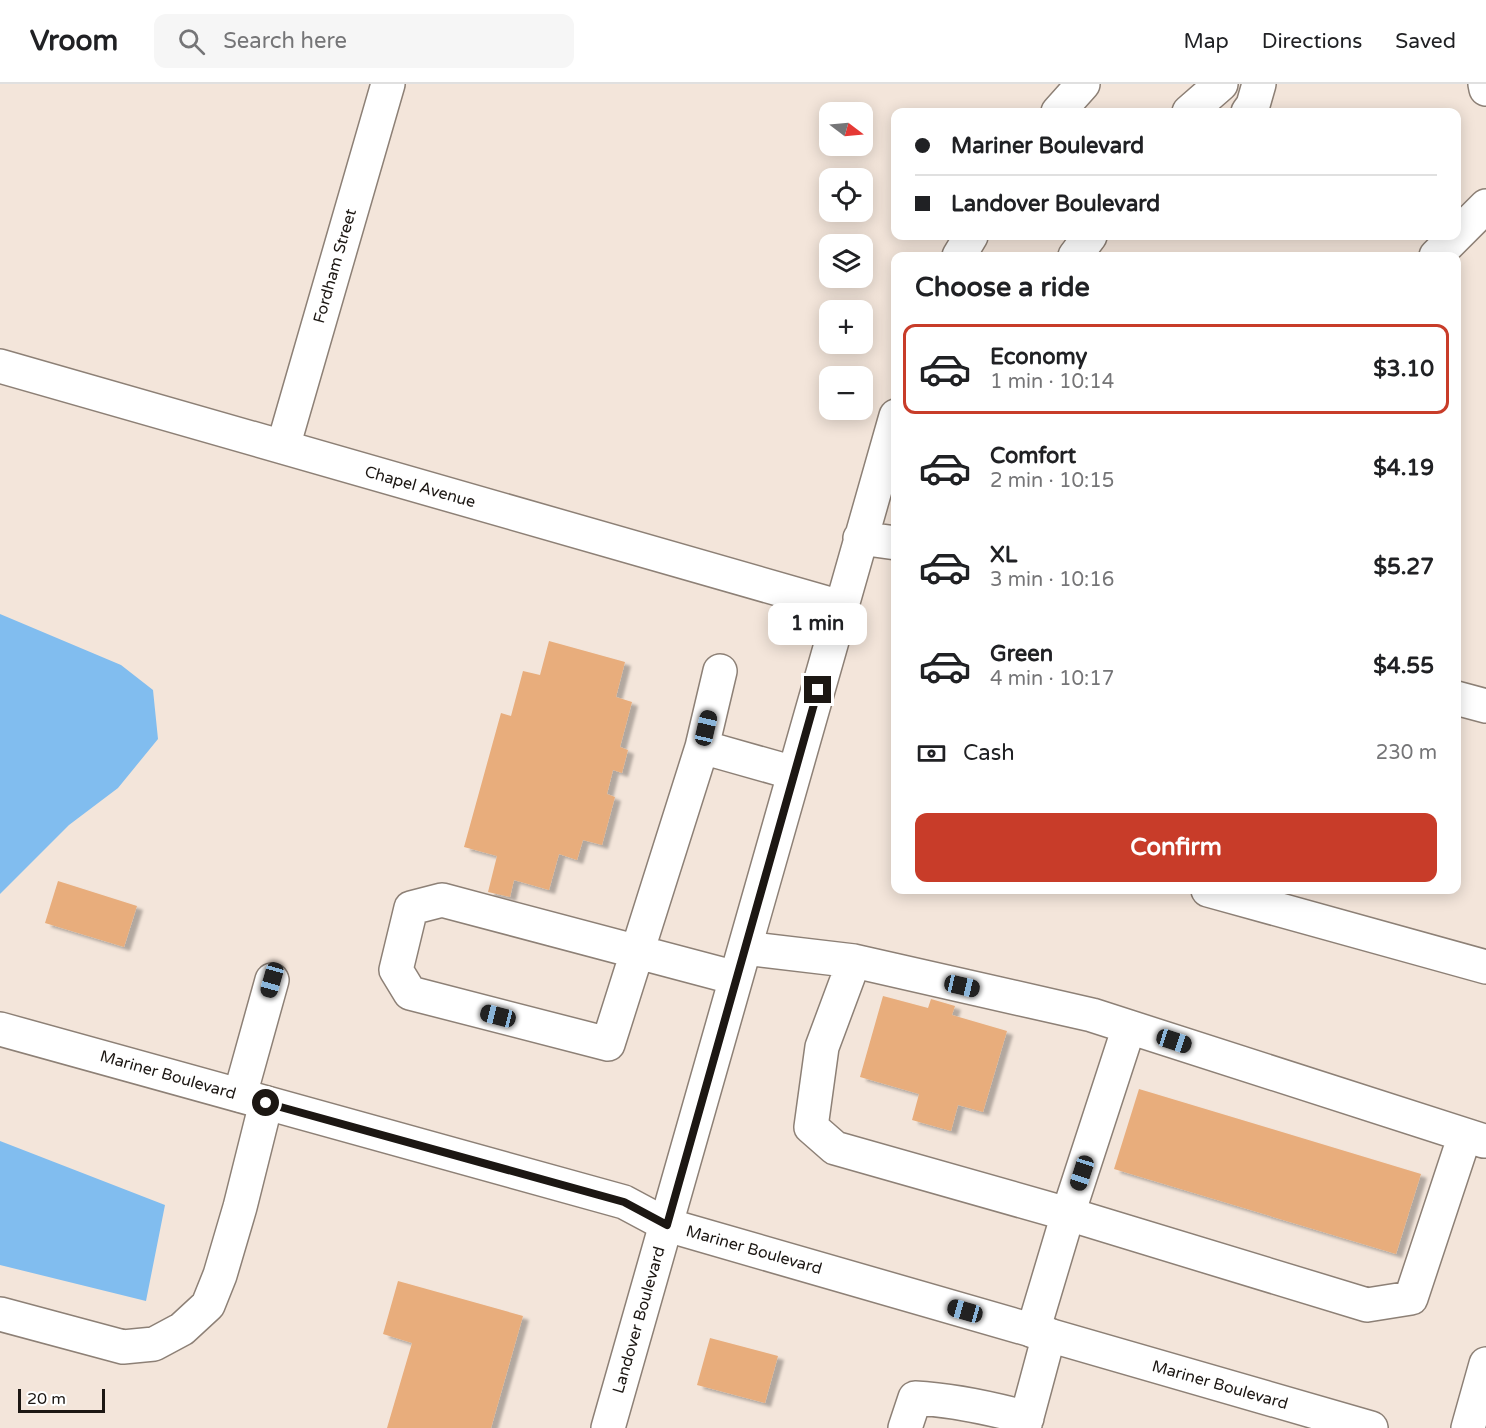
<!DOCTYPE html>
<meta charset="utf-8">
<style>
body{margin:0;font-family:"Varela Round",sans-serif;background:#f6f6f6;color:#202124;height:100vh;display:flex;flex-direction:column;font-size:22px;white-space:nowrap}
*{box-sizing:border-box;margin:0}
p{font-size:20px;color:#757577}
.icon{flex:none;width:33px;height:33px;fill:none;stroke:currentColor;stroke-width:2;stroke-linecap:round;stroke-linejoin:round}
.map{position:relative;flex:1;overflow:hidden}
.details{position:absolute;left:891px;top:168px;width:570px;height:642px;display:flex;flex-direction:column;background:#fff;border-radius:12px;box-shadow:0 3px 15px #0003}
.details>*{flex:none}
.guide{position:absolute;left:891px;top:24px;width:570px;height:132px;border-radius:12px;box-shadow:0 3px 15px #0003;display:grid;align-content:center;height:132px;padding:0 24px;background:#fff}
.needle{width:39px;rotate:106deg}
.controls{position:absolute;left:819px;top:18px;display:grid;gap:12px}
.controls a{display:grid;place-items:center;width:54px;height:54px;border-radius:12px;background:#fff;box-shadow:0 3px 15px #0003;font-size:30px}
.scale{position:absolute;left:18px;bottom:15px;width:87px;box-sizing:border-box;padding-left:6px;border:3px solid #1c1713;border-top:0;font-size:16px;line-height:21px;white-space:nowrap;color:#1c1713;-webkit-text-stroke:4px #fff;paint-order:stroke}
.end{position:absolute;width:27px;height:27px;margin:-14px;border:8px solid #1c1713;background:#fff;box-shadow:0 0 0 3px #fff}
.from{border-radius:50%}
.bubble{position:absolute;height:42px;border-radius:12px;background:#fff;box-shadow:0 3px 15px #0003;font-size:20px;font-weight:700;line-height:42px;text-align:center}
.car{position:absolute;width:18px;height:36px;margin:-18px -9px;border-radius:8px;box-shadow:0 0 4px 2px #0007;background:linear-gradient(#222 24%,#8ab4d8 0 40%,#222 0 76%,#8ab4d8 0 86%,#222 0)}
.guide b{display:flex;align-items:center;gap:21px;height:57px;font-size:22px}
.guide b+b{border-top:2px solid #e0e0e0}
.guide i{width:15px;height:15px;background:#202124}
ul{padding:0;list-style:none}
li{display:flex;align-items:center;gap:18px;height:90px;margin:0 12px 9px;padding:0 12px;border:3px solid transparent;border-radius:12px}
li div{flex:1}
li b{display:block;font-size:22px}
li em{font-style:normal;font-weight:700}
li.on{border-color:#c83c29}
li>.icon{width:54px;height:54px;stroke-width:1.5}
h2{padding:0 24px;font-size:27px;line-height:72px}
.pay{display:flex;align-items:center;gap:15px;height:66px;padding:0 24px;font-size:22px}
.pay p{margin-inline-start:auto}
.button{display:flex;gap:12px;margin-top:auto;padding:12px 24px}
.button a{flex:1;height:69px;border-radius:12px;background:#c83c29;color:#fff;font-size:24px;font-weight:700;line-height:69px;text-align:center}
header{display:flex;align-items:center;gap:36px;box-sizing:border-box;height:84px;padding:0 30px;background:#fff;border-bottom:2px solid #e0e0e0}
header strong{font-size:28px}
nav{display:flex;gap:33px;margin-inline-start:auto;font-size:21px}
.search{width:420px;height:54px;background:#f6f6f6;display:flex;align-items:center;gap:15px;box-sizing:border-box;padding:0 21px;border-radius:12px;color:#757577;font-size:22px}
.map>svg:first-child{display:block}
.water{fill:#81bdef}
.building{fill:#e8ad7c;filter:url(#shadow)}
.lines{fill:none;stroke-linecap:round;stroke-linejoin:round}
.minor-casing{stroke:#8d8076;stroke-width:36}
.major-casing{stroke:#8d8076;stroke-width:36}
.minor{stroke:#fff;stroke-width:33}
.major{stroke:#fff;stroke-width:33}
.route{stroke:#1c1713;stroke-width:8}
.labels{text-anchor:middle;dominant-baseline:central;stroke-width:4.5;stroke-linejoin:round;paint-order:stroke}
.street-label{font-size:16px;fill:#1c1713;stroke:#fff}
</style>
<header>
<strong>Vroom</strong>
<div class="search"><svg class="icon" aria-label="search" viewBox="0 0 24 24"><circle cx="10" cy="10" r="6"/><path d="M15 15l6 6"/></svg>Search here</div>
<nav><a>Map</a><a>Directions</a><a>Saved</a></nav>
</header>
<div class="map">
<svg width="1486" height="1344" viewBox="0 0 1486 1344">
<defs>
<filter id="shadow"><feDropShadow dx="6" dy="4" stdDeviation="1.5" flood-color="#0004"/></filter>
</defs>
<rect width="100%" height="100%" fill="#f3e5da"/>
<path class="water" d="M0,530L121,581L153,606L158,655L118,704L69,741L0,810Z
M0,1057L165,1121L146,1217L0,1181Z"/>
<path class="building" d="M549,557L625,578L616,613L632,618L620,663L628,666L622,689L613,686L607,710L615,713L602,761L583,756L577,776L559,770L549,806L514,796L510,813L488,808L497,772L464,763L501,629L511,632L523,587L540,591Z
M58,797L137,822L124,863L45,839Z
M883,912L928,924L931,915L955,922L952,931L1007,947L983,1028L958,1021L951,1047L912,1036L919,1010L860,993Z
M1139,1005L1421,1090L1396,1170L1114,1085Z
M398,1197L523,1232L491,1344H387L412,1259L383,1250Z
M710,1254L778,1272L765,1319L697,1301Z"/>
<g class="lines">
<defs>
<path id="minor" d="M1485,0L1486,5
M1058,28L1083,0
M1189,28L1221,0
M1248,28L1253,21L1259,0
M959,172L971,152
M1075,172L1090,152
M1436,172L1486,122
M0,282L841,523
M283,363L388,0
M860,454L896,459
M720,587L702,663L794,689
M1456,614L1486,622
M702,663L608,960L410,909L396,886L411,824L442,816L736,894
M1208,806L1486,883
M745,864L854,877L1092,931L1484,1057
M854,877L822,963L811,1043L835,1064L1078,1133L1367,1221L1411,1214L1465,1051
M240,1011L272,896
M0,1230L123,1263L154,1260L182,1245L208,1221L220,1191L240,1123L266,1019
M1033,1247L1068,1130L1129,943
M608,1344L896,332
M905,1344L915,1314C954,1316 990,1324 1027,1334
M1024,1344L1049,1251
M1468,1344L1486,1280"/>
<path id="major" d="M0,945L624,1118L667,1141L1371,1344"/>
</defs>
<use href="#minor" class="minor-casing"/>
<use href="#major" class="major-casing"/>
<use href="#minor" class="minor"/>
<use href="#major" class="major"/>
</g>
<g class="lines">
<path class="route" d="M266,1019L624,1118L667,1141L818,606"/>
</g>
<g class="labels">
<g class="street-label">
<text transform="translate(335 182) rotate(-74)">Fordham Street</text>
<text transform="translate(420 403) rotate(16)">Chapel Avenue</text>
<text transform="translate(168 991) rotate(16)">Mariner Boulevard</text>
<text transform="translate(754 1166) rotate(16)">Mariner Boulevard</text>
<text transform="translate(639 1236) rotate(-74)">Landover Boulevard</text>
<text transform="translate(1220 1301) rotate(16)">Mariner Boulevard</text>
</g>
</g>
</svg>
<div class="controls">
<a><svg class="needle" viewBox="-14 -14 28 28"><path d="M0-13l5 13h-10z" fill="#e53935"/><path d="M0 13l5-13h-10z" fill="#757577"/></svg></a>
<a><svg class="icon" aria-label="locate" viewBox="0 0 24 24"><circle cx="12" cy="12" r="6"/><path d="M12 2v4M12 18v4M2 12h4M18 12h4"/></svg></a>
<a><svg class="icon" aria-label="layers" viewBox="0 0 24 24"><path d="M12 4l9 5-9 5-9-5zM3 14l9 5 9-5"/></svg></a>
<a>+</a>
<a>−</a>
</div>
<div class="scale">20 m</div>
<i class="end from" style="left:266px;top:1019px"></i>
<i class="end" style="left:818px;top:606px"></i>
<div class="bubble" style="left:768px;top:519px;width:99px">1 min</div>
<i class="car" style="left:706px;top:644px;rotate:13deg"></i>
<i class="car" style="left:272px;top:896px;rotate:196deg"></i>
<i class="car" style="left:962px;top:902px;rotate:103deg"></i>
<i class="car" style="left:498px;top:932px;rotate:284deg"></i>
<i class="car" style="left:1174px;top:957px;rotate:108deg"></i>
<i class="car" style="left:1082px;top:1089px;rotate:198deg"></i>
<i class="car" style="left:965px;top:1227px;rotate:286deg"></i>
<div class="guide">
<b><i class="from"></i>Mariner Boulevard</b>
<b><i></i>Landover Boulevard</b>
</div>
<section class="details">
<h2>Choose a ride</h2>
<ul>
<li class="on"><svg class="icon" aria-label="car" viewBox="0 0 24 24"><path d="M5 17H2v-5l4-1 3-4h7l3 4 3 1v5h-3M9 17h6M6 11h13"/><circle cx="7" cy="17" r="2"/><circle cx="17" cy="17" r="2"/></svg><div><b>Economy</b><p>1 min · 10:14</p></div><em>$3.10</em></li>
<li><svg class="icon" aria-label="car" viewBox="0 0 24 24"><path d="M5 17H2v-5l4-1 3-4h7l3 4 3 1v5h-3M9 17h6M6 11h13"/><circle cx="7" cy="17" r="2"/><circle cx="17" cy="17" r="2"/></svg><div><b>Comfort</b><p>2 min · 10:15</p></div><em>$4.19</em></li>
<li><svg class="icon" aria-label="car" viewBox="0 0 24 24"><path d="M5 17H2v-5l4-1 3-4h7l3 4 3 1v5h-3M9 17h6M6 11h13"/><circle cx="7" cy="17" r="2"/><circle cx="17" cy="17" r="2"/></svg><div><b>XL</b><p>3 min · 10:16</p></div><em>$5.27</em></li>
<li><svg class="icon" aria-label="car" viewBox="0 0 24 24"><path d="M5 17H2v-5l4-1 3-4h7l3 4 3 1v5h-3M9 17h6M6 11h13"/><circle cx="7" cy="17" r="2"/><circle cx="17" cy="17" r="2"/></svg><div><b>Green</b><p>4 min · 10:17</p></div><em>$4.55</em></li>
</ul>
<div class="pay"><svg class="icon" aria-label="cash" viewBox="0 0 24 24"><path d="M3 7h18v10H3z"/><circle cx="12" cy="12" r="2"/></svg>Cash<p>230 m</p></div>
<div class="button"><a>Confirm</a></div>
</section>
</div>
